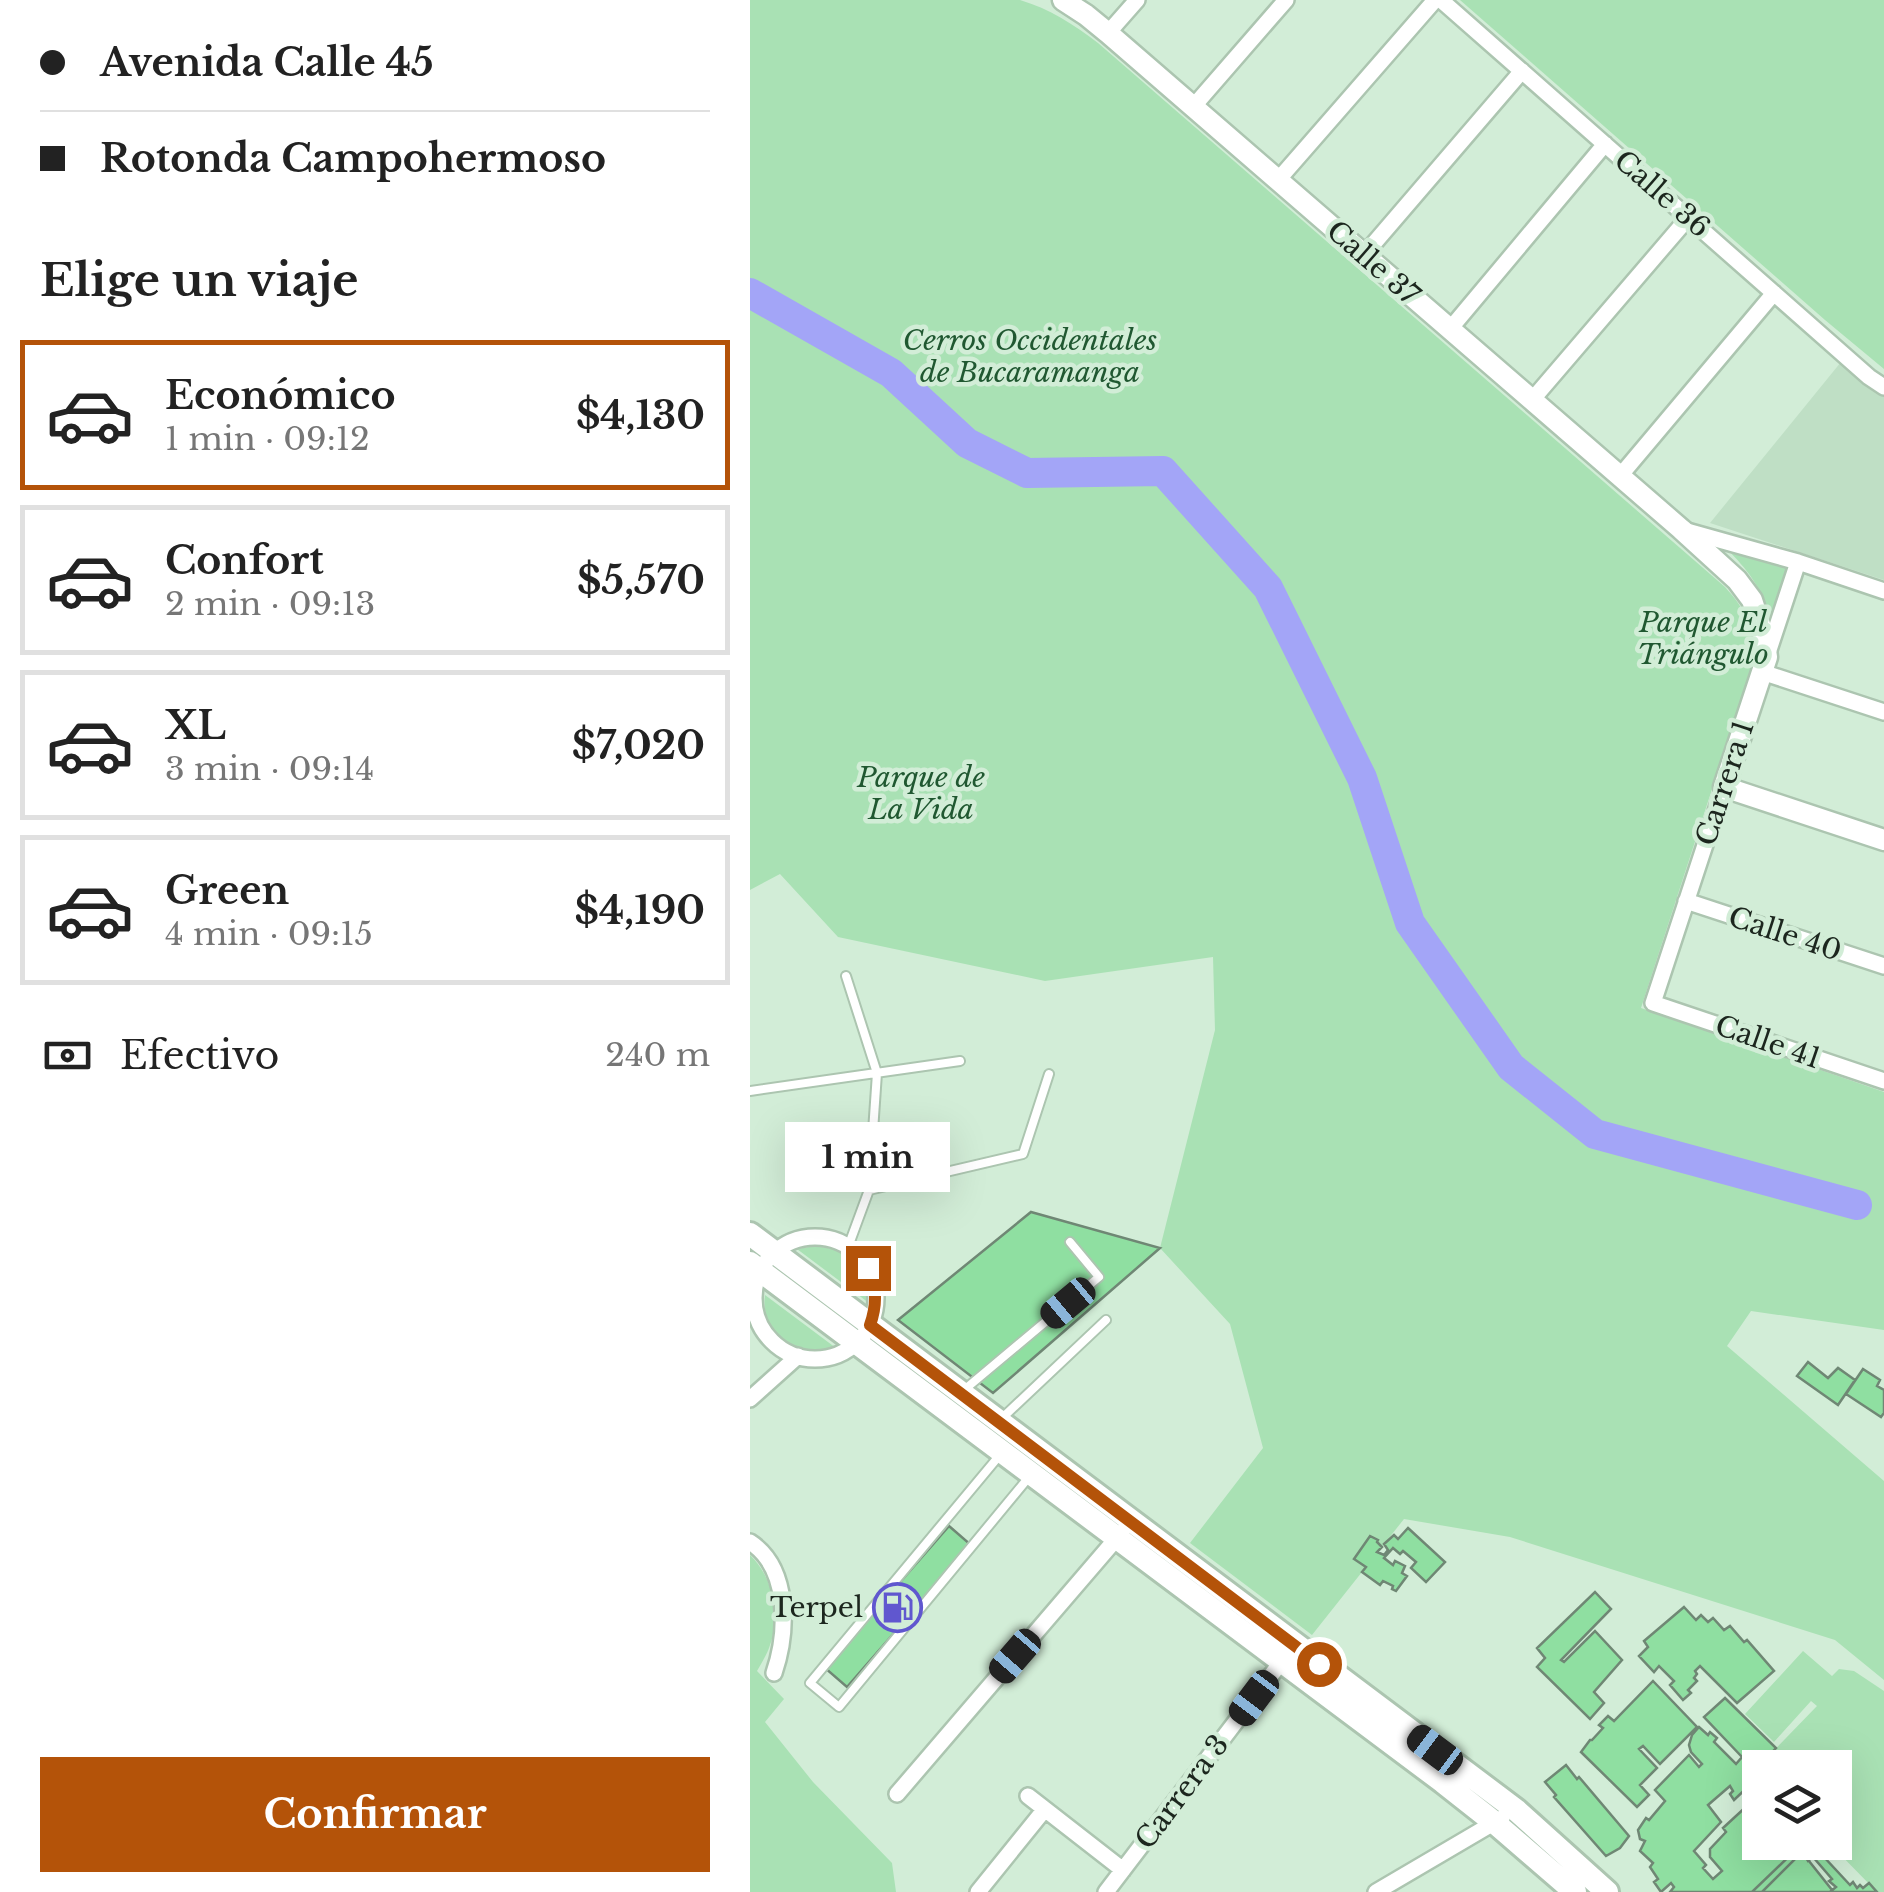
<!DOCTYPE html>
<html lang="es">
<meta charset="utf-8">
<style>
body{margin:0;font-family:"Libre Baskerville",serif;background:#f2f2f2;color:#222;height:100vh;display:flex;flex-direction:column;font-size:38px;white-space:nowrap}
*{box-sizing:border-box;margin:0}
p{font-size:32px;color:#767676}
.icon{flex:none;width:55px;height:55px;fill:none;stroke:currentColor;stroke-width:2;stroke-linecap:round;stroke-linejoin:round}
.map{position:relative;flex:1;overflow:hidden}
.drawer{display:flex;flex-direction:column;background:#fff;width:750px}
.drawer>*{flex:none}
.top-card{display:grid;align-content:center;height:220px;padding:0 40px;background:#fff}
.controls{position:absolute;left:992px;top:1750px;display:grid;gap:20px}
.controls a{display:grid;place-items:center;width:110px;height:110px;border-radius:0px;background:#fff;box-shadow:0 10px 40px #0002;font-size:50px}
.end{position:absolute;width:45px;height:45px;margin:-22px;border:12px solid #b45309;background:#fff;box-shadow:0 0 0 5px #fff}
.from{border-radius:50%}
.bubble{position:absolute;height:70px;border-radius:0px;background:#fff;box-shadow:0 10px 40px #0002;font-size:32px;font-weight:800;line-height:70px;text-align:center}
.car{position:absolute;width:30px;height:60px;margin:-30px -15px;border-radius:12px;box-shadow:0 0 8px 2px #0007;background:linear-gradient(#222 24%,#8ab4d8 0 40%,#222 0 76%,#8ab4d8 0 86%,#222 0)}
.top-card b{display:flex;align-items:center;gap:35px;height:95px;font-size:38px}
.top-card b+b{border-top:2px solid #e0e0e0}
.top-card i{width:25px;height:25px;background:#222}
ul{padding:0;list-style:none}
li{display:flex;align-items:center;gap:30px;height:150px;margin:0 20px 15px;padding:0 20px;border:5px solid #e0e0e0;border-radius:0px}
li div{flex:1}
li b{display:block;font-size:38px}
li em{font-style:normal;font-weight:800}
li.active{border-color:#b45309}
li>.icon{width:90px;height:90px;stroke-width:1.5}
h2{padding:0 40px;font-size:45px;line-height:120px}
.pay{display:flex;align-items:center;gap:25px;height:110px;padding:0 40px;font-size:38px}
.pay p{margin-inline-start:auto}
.primary-button{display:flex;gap:20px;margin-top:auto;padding:20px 40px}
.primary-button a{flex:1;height:115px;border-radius:0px;background:#b45309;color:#fff;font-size:40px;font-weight:800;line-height:115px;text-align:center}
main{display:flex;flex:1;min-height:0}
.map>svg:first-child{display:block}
.built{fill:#bfdfc5}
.green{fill:#a9e1b4}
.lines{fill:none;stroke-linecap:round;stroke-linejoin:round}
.river{stroke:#a3a5f7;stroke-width:30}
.building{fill:#8fdfa1;stroke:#6f8774;stroke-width:2.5}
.lane-casing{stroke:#acc5b0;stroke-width:12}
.street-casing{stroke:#acc5b0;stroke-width:20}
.secondary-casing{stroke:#acc5b0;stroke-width:25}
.primary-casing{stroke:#acc5b0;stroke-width:28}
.lane{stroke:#fff;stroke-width:8}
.street{stroke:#fff;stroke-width:15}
.secondary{stroke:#fff;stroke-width:20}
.primary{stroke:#fff;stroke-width:22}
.route{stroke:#b45309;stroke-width:12}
.labels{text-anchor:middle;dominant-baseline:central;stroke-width:9;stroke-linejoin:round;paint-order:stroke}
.street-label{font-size:28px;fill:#1c261e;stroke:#d2edd7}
.park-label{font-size:28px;font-style:italic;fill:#205831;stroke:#d2edd7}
.poi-label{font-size:28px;fill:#1c261e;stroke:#d2edd7;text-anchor:end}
</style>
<main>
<section class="drawer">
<div class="top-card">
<b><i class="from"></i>Avenida Calle 45</b>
<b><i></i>Rotonda Campohermoso</b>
</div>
<h2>Elige un viaje</h2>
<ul>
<li class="active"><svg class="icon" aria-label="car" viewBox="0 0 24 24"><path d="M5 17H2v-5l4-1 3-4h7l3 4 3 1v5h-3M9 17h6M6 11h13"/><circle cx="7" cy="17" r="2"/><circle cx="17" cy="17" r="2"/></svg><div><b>Económico</b><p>1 min · 09:12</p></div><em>$4,130</em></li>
<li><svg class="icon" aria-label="car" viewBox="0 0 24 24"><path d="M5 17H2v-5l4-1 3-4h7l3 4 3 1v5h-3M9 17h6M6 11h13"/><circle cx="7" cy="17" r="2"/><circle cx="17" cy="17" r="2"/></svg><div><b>Confort</b><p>2 min · 09:13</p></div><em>$5,570</em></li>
<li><svg class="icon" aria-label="car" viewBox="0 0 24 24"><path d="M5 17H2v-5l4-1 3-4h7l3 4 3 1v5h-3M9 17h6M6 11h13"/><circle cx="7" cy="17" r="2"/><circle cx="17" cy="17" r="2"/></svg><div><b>XL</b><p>3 min · 09:14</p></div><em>$7,020</em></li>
<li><svg class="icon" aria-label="car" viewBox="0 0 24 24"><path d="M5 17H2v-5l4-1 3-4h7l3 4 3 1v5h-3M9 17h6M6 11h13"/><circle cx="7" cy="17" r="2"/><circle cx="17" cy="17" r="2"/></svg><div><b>Green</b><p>4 min · 09:15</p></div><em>$4,190</em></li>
</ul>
<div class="pay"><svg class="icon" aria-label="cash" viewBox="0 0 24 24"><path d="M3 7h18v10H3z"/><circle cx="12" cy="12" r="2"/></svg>Efectivo<p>240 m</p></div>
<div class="primary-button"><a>Confirmar</a></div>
</section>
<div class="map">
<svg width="1134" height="1892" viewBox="0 0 1134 1892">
<rect width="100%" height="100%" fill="#d2edd7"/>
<path class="built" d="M1091,362L1121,389L1134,397V580L960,523Z"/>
<path class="green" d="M0,0H270C300,9 323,24 348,43L975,587C1002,617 1003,630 1001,669L891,1008L1134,1092V1330L1001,1311L977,1346L1134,1481V1680L1085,1640L760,1537L654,1519L562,1635L440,1543L513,1448L480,1324L410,1248L465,1030L463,957L295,981L88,937L30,874L0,890Z
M710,0H1134V369L1075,320Z
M979,551L1037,565L1020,622C1012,589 1002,575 979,551Z
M65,1246C101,1250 122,1264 119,1303L47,1249Z
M15,1295L86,1348C51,1360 9,1335 15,1295Z
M0,1555C24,1578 31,1617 19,1648C16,1656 11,1664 7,1671L34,1699L15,1722L63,1782L142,1863L146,1892H0Z
M1053,1651L1082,1676L1089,1669L1104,1671L1134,1691V1892H1127L1079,1843L1085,1842V1768H1010V1773L1006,1769L1067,1706L1061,1701L1024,1742L995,1714Z"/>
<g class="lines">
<path class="river" d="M0,293L141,373L217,443L277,473L413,471L518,588L612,778L660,923L761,1067L845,1134L1107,1205"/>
</g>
<path class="building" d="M281,1212L410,1248L243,1393L148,1320Z
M1058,1362L1078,1378L1088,1368L1105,1380L1088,1405L1047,1376Z
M1113,1369L1130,1380L1127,1386L1134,1390V1413L1131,1417L1096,1394Z
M199,1526L221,1545L97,1687L75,1668Z
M658,1528L695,1562L676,1582L661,1568L666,1562L653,1551L650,1554L643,1548L634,1558L643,1565L645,1561L655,1566L652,1573L657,1576L646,1591L642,1589L643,1586L633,1581L630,1585L612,1572L616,1567L604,1559L620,1536L628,1540L627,1542L632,1547L627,1552L634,1555L638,1550L634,1544L644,1535L648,1539Z
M845,1592L861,1609L811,1660L814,1662L845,1631L872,1660L844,1692L854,1703L840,1719L787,1667L795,1658L787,1648Z
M934,1607L946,1620L951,1615L958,1622L963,1618L974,1630L980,1626L994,1642L997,1640L1024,1671L987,1703L950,1666L945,1671L947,1674L944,1678L947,1681L938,1690L941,1693L933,1700L920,1685L924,1681L909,1666L904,1672L889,1656L898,1647L894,1641Z
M903,1681L947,1727L910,1764L893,1746L889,1749L907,1768L890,1785L899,1795L887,1807L831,1752L840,1740H842L853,1728L849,1725L858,1716L864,1721Z
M975,1698L1026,1748L1009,1766L1001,1756L995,1761L1006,1773L1001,1779L1003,1782L984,1800L980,1794L983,1791L980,1786L958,1805L971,1822L944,1851L956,1865L953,1868L963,1879L972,1871L960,1857V1849L976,1832L973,1828L999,1804L1002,1807L1006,1804L1010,1809V1842H1054L1002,1892H920L924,1887L921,1883L911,1892L904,1882L908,1879L900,1867L903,1863L890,1851L895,1841L890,1839L888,1830L896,1818L899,1820L915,1801L905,1790L939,1755L949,1767L952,1764L941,1752L939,1745L942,1735L949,1727L958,1735L960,1732L967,1738L964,1742L986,1764L992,1757L954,1717Z
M816,1765L827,1779L829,1777L879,1836L870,1848L856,1856L804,1797L806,1795L795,1782Z
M1054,1842H1060L1100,1885L1103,1882L1107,1888L1110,1885L1113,1888L1119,1883L1127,1892H1080L1086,1887L1079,1881L1082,1879L1063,1857L1058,1861L1055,1856L1047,1857L1012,1892H1002Z
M1055,1856L1082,1890L1080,1892H1012L1047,1857Z"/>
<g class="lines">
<defs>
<path id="lane" d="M96,976L127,1073L119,1190
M0,1091L210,1061
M98,1247L119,1190L273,1154L299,1074
M214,1390L349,1277L320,1242
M250,1420L356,1320
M249,1456L60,1683L89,1707L279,1477"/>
<path id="street" d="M691,0L1119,377L1134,387
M358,33L387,0
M443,107L536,0
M528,180L685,0
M614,255L772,71
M700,329L855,144
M782,400L938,218
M870,476L1024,293
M937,531L1048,562L1134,591
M1018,653L1048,562
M1012,672L1134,712
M974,787L903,1003L1134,1081
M936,901L1134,966
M4 1298a61 61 0 1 1 122 0a61 61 0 1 1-122 0Z
M0,1399L48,1356
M0,1542C40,1568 38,1632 24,1673
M147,1794L372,1532
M278,1796L373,1870
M228,1892L295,1809
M356,1892L535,1657
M626,1892L752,1818"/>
<path id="secondary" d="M313,0L336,15L358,33L931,529L987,580L1002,600L1014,637L1017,657L974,787L1134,840"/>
<path id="primary" d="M0,1234L766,1810L857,1892
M0,1263L693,1782L745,1823L825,1892"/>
</defs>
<use href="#lane" class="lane-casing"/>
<use href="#street" class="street-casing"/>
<use href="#secondary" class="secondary-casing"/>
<use href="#primary" class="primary-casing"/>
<use href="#lane" class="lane"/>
<use href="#street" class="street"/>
<use href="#secondary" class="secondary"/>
<use href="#primary" class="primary"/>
</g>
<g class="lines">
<path class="route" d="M118,1268C127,1288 127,1305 120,1325L569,1664"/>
</g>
<defs>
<symbol id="fuel-ring" viewBox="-11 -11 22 22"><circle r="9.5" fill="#d2edd7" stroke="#6057cf" stroke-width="1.5"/><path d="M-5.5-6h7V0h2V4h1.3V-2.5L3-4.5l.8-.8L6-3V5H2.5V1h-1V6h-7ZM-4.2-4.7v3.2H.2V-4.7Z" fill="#6057cf"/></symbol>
</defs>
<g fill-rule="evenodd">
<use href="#fuel-ring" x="120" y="1580" width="55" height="55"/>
</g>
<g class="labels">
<g class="street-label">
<text transform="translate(912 194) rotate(41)">Calle 36</text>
<text transform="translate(623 263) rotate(41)">Calle 37</text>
<text transform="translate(975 783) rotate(-72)">Carrera 1</text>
<text transform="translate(1035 934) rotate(18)">Calle 40</text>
<text transform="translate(1018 1042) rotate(19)">Calle 41</text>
<text transform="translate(432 1792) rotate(-53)">Carrera 3</text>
</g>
<g class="park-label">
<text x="280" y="340">Cerros Occidentales<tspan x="280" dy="32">de Bucaramanga</tspan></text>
<text x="953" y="622">Parque El<tspan x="953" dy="32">Triángulo</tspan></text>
<text x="171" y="777">Parque de<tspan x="171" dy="32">La Vida</tspan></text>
</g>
<g class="poi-label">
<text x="113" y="1607">Terpel</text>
</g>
</g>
</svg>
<div class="controls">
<a><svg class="icon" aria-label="layers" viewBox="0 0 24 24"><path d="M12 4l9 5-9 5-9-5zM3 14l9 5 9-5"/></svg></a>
</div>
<i class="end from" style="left:569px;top:1664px"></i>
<i class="end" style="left:118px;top:1268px"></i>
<div class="bubble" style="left:35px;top:1122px;width:165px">1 min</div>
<i class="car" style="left:318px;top:1303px;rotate:230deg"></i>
<i class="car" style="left:265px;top:1656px;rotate:221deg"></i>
<i class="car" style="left:504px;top:1698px;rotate:217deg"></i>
<i class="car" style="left:685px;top:1750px;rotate:307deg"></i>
</div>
</main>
